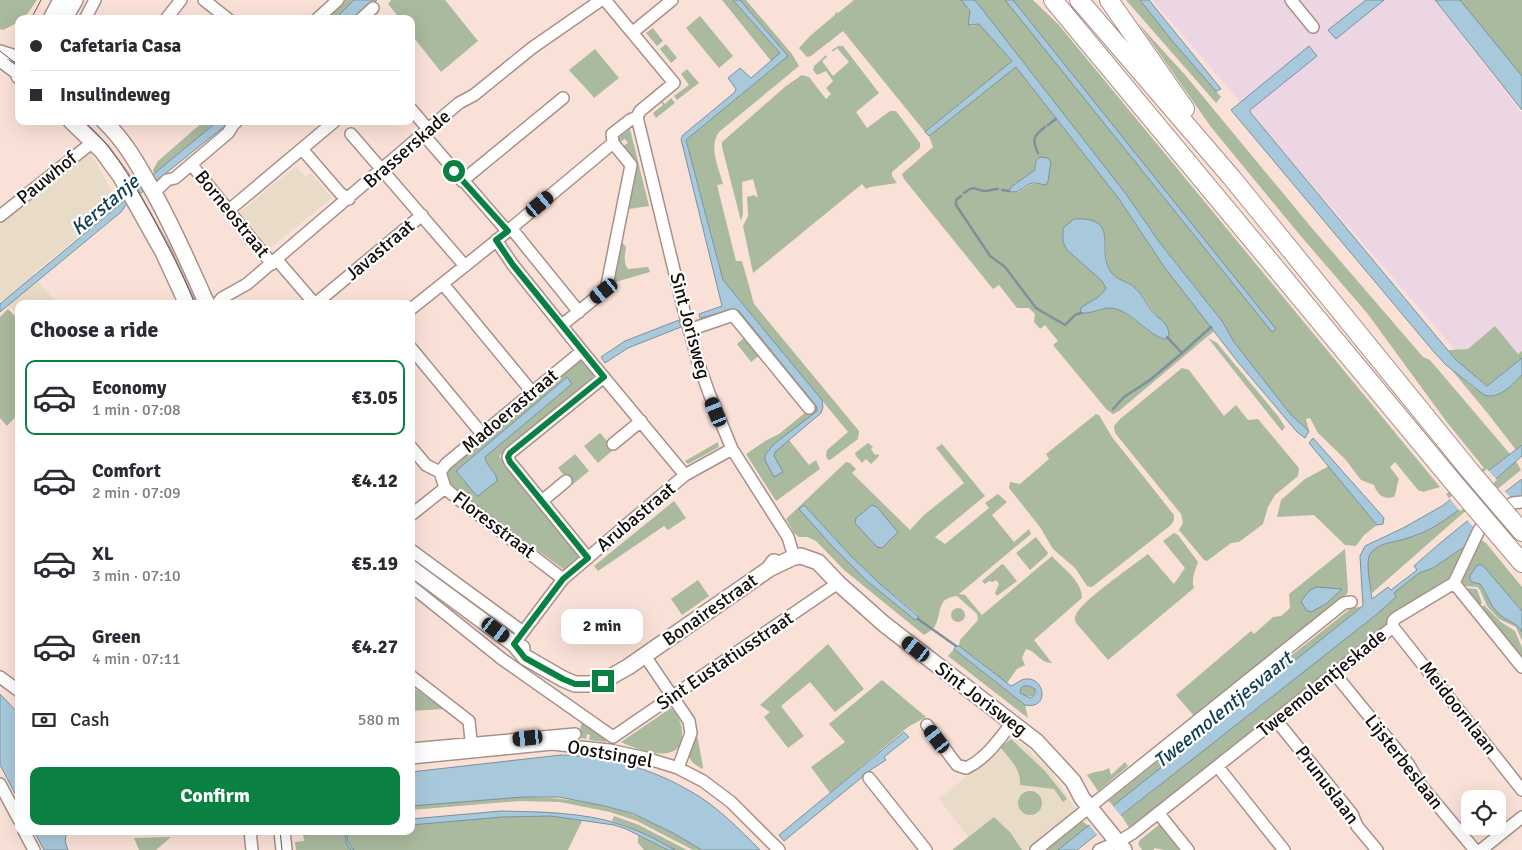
<!DOCTYPE html>
<meta charset="utf-8">
<style>
body{margin:0;font-family:Signika,sans-serif;background:#f7f7f7;color:#2b2b33;height:100vh;display:flex;flex-direction:column;font-size:19px;white-space:nowrap}
*{box-sizing:border-box;margin:0}
p{font-size:16px;color:#7c7c81}
.icon{flex:none;width:28px;height:28px;fill:none;stroke:currentColor;stroke-width:2;stroke-linecap:round;stroke-linejoin:round}
.map{position:relative;flex:1;overflow:hidden}
.panel{position:absolute;left:15px;top:300px;width:400px;height:535px;display:flex;flex-direction:column;background:#fff;border-radius:10px;box-shadow:0 5px 20px #0002}
.panel>*{flex:none}
.top-card{position:absolute;left:15px;top:15px;width:400px;height:110px;border-radius:10px;box-shadow:0 5px 20px #0002;display:grid;align-content:center;height:110px;padding:0 15px;background:#fff}
.buttons{position:absolute;left:1461px;top:790px;display:grid;gap:10px}
.buttons a{display:grid;place-items:center;width:45px;height:45px;border-radius:10px;background:#fff;box-shadow:0 5px 20px #0002;font-size:25px}
.end{position:absolute;width:22px;height:22px;margin:-11px;border:6px solid #0b8043;background:#fff;box-shadow:0 0 0 2px #fff}
.from{border-radius:50%}
.bubble{position:absolute;height:35px;border-radius:10px;background:#fff;box-shadow:0 5px 20px #0002;font-size:16px;font-weight:700;line-height:35px;text-align:center}
.car{position:absolute;width:15px;height:30px;margin:-15px -8px;border-radius:6px;box-shadow:0 0 4px 1px #0007;background:linear-gradient(#222 24%,#8ab4d8 0 40%,#222 0 76%,#8ab4d8 0 86%,#222 0)}
.top-card b{display:flex;align-items:center;gap:18px;height:48px;font-size:19px}
.top-card b+b{border-top:1px solid #e1e1e2}
.top-card i{width:12px;height:12px;background:#2b2b33}
ul{padding:0;list-style:none}
li{display:flex;align-items:center;gap:15px;height:75px;margin:0 10px 8px;padding:0 5px;border:2px solid transparent;border-radius:10px}
li div{flex:1}
li b{display:block;font-size:19px}
li em{font-style:normal;font-weight:700}
li.on{border-color:#0b8043}
li>.icon{width:45px;height:45px;stroke-width:1.5}
h2{padding:0 15px;font-size:22px;line-height:60px}
.pay{display:flex;align-items:center;gap:12px;height:55px;padding:0 15px;font-size:19px}
.pay p{margin-inline-start:auto}
.button{display:flex;gap:10px;margin-top:auto;padding:10px 15px}
.button a{flex:1;height:58px;border-radius:10px;background:#0b8043;color:#fff;font-size:20px;font-weight:700;line-height:58px;text-align:center}
.map>svg:first-child{display:block}
.commercial{fill:#ecd6e3}
.education{fill:#e8dbc7}
.green{fill:#aaba9e;fill-rule:evenodd}
.water{fill:#a8c9db;stroke:#7c919c;fill-rule:evenodd}
.pier{fill:#fae1d8}
.lines{fill:none;stroke-linecap:round;stroke-linejoin:round}
.stream{stroke:#7c919c;stroke-width:2.5}
.minor-casing{stroke:#a89188;stroke-width:14}
.major-casing{stroke:#a89188;stroke-width:18}
.highway-casing{stroke:#a89188;stroke-width:20}
.minor{stroke:#fff;stroke-width:11}
.major{stroke:#fff;stroke-width:15}
.highway{stroke:#fff;stroke-width:18}
.tram{stroke:#695a55;stroke-width:1}
.highway-bridge-casing{stroke:#a89188;stroke-width:20;stroke-linecap:butt}
.highway-bridge{stroke:#fff;stroke-width:18}
.route{stroke:#0b8043;stroke-width:6}
.labels{text-anchor:middle;dominant-baseline:central;stroke-width:4.5;stroke-linejoin:round;paint-order:stroke}
.street-label{font-size:19px;fill:#150d0a;stroke:#fff}
.water-label{font-size:20px;font-style:italic;fill:#123e52;stroke:#fff}
</style>
<div class="map">
<svg width="1522" height="850" viewBox="0 0 1522 850">
<rect width="100%" height="100%" fill="#fae1d8"/>
<path class="commercial" d="M1152,0H1434L1522,113V359L1485,384Z"/>
<path class="education" d="M90,151L118,204L33,274L57,304H19V316L3,299L0,301V224Z
M296,166L305,177L311,173L332,198L270,248L240,212Z
M1013,736L1050,770L1077,811L1026,850H1020L969,838L939,799L1002,747Z"/>
<path class="green" d="M0,0H37L28,13L22,19H19L17,23L3,30L0,29Z
M343,0H354L335,19H323Z
M391,0H445L478,41L441,72L411,34V19H400L388,4Z
M722,0H733L771,42L737,0H746L792,54L799,66L719,132C708,147 719,168 723,184L717,185L736,261H742L754,304L859,431L858,439L830,460L827,459L826,454L827,450L848,432L723,280L686,139L753,83L780,53L771,61Z
M854,0H961L970,11L971,26L979,24L1012,61L925,132L843,31L811,56L807,57L799,48L810,36L835,15L836,12L838,13Z
M975,0H1033L1058,24L1440,487L1423,492L1418,490L1395,462L1390,467L1399,479C1396,486 1397,491 1394,497C1383,500 1377,494 1374,485L1361,480L1345,459L1318,433L1310,418L1306,419L1309,431L1291,415L1234,342L1222,321L1160,243L1126,194Z
M1126,0H1143L1221,97L1216,103Z
M1451,0H1522V84Z
M700,16L733,56L719,68L686,28Z
M1138,23L1186,76L1311,227L1423,357L1430,360L1510,454L1450,500L1446,494L1484,468L1446,421L1367,313L1299,234L1211,127Z
M653,28L663,41L657,46L646,33Z
M666,44L677,58L671,63L660,49Z
M838,46H843L879,93L856,112L867,128L890,111H896L920,143V148L892,172V176L897,183L870,187L866,189L862,184L753,273L743,226L748,216L747,197L754,195L758,198L753,179L742,182L743,214L741,221L722,147V142L786,86L802,75L809,77L826,99L831,94L826,88L833,81L826,71L817,75L813,70L814,66L826,55L827,57L822,61L833,76L849,62L837,48L833,52L832,50Z
M595,49L619,78L594,98C586,87 577,80 569,70Z
M1016,67L1119,199L1165,268L1214,331L1119,411L1113,414L1107,410L1053,345L1058,341L1045,325L1040,329L1034,322L1035,314L1029,308H1017L999,285L993,289L904,179L902,174L933,147L929,136ZM1040,157L1037,183L1029,185L1018,192L1009,190L1011,187L1035,170C1035,164 1035,160 1040,157ZM1085,219C1117,225 1098,252 1111,272C1116,280 1126,281 1133,286C1142,293 1148,305 1155,314C1158,317 1163,321 1165,325C1167,327 1168,332 1169,336L1166,339C1153,339 1133,315 1119,310C1105,304 1096,314 1081,313L1101,296L1106,288L1102,281L1080,261Z
M687,69L699,83L677,100L674,96L689,85L681,74Z
M671,98L675,103L656,118L653,113L663,105L660,101L661,100L665,104Z
M204,121H218L154,174L153,170L158,161Z
M630,129L649,206L629,209L637,163L623,146L628,143L625,139L620,142L617,139Z
M620,240L626,247C625,254 623,263 628,269L648,267L650,272L612,283Z
M8,309L19,320V413L7,426L0,418V317Z
M734,309L739,311L817,407V411L768,450L783,472L773,456L775,452L789,440L809,465L816,460L820,469L776,501L746,454L765,441L779,434L811,408L735,314L697,324L695,320Z
M1495,326L1518,354L1522,351V358L1491,384L1487,386L1456,360L1448,350L1468,349Z
M745,337L760,355L751,362L737,344Z
M1208,338L1217,343L1278,416L1285,427L1282,431Z
M578,356L594,376L499,456L579,552L580,557L566,571L465,498L449,484L443,470ZM572,384L485,457C486,467 497,471 497,481L478,495L476,494L456,471Z
M1182,368L1189,370L1224,416L1236,405L1248,420L1258,419L1299,468L1298,476L1275,495L1268,507L1263,524L1239,542L1231,543L1207,561L1204,560L1179,530L1183,523L1181,514L1115,433L1114,426L1120,419Z
M1450,368L1474,388L1495,396L1504,391L1522,375V445L1516,450L1489,415Z
M1096,414L1099,415L1112,437L1174,515V520L1171,525L1092,587L1087,586L1075,568L1053,549L1040,527L1009,488L1010,482L1020,484L1049,459L1046,454Z
M600,433L614,449L598,463L584,446Z
M718,442L719,447L688,464L685,461Z
M868,443L873,447L871,449L875,455L878,454L879,456L871,464L866,459L862,463L856,456L855,453Z
M942,444L985,496L935,537L945,544L989,508L985,503L998,494L1007,502L992,515L1014,542L1029,529L1031,534L959,594L965,595L982,615L1052,556C1062,568 1082,580 1082,598L1034,640L1052,663C1040,663 1036,651 1026,649L1022,658L1025,665L1017,669L1007,683L959,646L960,640L978,620L977,614L957,596C937,598 942,610 936,624C934,629 929,632 924,635L844,570L816,541L807,537H799L794,533L786,519L846,462L850,463L856,469L852,473L910,530L924,515L964,483L936,448ZM804,505L851,556L880,584L918,615L915,620L867,581L832,546L800,509Z
M575,454L589,471L572,485L558,468Z
M1516,461L1521,470L1500,487L1462,514L1372,593C1370,584 1365,563 1369,555C1376,542 1405,540 1418,535C1455,519 1485,487 1516,461Z
M1329,466L1377,525L1364,535L1356,546L1345,545L1314,515L1277,517L1281,500L1305,479Z
M674,501L686,518L668,530L664,526L598,571L594,566Z
M1174,533L1178,535L1198,562C1195,571 1191,579 1194,588L1108,660L1076,623C1075,619 1074,619 1076,615C1081,601 1134,565 1148,554L1174,584L1185,568L1163,541Z
M1036,537L1048,553L1047,555L1030,570L1016,553Z
M1480,539L1486,543L1522,587V611L1485,568L1472,582L1480,584L1494,608L1502,616L1519,626L1522,632V641L1516,627L1499,619L1487,606L1480,590L1477,587L1465,586L1462,584V578Z
M1464,547L1446,584L1130,829L1121,815L1396,596L1393,593L1419,572L1433,568Z
M1345,549L1348,590L1347,594L1194,716L1176,695L1251,631L1254,634L1273,617L1281,616L1290,608L1289,594Z
M1002,564L1004,565L1017,581L997,596L995,593L999,584L996,580L993,582L989,581L985,584L982,581Z
M698,580L709,596L682,615L671,599Z
M1465,588L1477,589L1482,603L1479,606Z
M1484,605L1501,622L1515,631L1522,648V660L1481,608Z
M1363,606L1114,806L1108,801L1350,609Z
M951 615a7 7 0 1 1 14 0a7 7 0 1 1-14 0Z
M828,644L864,689L835,712L810,682L781,706L804,736L788,748L764,717L770,712L760,705Z
M954,649L1025,705L1028,718L948,656Z
M882,680L926,717L908,727L830,793L811,767L845,742L829,724Z
M411,686L444,709L411,711Z
M1024,686H1029L1035,689V693L1033,696L1026,697L1020,693L1021,688Z
M671,708C678,715 683,725 682,736C681,766 637,750 621,742Z
M582,722L606,736V742L589,740L590,735L587,734L586,739L581,738L579,733Z
M696,729L703,767L702,769L693,763L688,756Z
M1011,739L1045,771L1067,799L1063,802L1054,789L1020,785C1021,769 1010,759 1000,747Z
M1125,762L1128,766L1098,791L1087,775C1095,771 1103,772 1109,768L1111,775Z
M1018 803a12 12 0 1 1 24 0a12 12 0 1 1-24 0Z
M523,797C588,797 647,812 702,850H693L637,821L610,812L560,802L519,801L411,810V806Z
M501,811L552,812L583,817L582,821L568,850H296L295,842L304,841L303,831H411V819Z
M614,816L639,825L687,850H675L627,826L612,821Z
M994,817L1010,832L1022,850H952Z
M1079,819L1089,826L1058,850H1040Z
M1160,824L1181,850H1165L1154,848V850H1142L1138,844L1140,840Z
M638,835L668,850H644L638,843Z
M171,837L156,850H139L134,838Z"/>
<path class="water" d="M354,0H377L357,19H335Z
M733,0H740L788,56L686,140L723,280L822,400L823,407L821,413L775,452L774,456L783,472L774,477L765,460V455L774,444L817,411V407L739,311L734,309L700,318L699,314L722,306L681,139L683,135L735,92L736,89L728,78L740,68L751,78L780,53Z
M961,0H975L1126,194L1160,243L1222,321L1234,342L1291,415L1309,431L1305,438L1297,432L1237,361L1165,268L1119,199L1016,67L929,136L925,132L1012,61L979,24L968,25L970,11Z
M1005,0H1013L1276,329L1272,332Z
M1140,0H1149L1221,89L1216,91L1173,42Z
M1366,0H1384L1336,39L1328,30Z
M1435,0H1460L1518,71L1522,76V110Z
M1309,46L1317,56L1250,110V112L1456,360L1487,386L1522,358V375C1511,385 1500,400 1484,395L1446,365L1434,352L1231,110Z
M218,121H231L126,205L121,212L0,312V304L124,201L156,172Z
M1040,157L1048,158L1051,162L1048,181L1046,185C1041,185 1038,182 1033,183C1023,185 1019,195 1009,191L1011,187L1035,170C1035,164 1035,160 1040,157Z
M1074,219C1122,217 1095,249 1111,272C1116,280 1127,281 1134,287C1141,293 1146,303 1152,311C1156,316 1162,320 1166,325C1168,328 1169,332 1169,336L1166,339C1153,339 1134,315 1119,310C1105,304 1096,314 1081,313L1080,309C1090,300 1099,300 1106,288L1102,281L1067,250L1063,242V228Z
M679,320L681,327L628,348L605,363L601,357L625,341Z
M567,377L572,384L485,457C486,467 497,471 497,481L478,496L476,495L456,471Z
M1313,438L1384,518L1383,524L1377,525L1309,443Z
M1522,445V456C1494,480 1458,515 1426,531C1420,534 1414,536 1408,538C1397,542 1378,542 1370,554C1365,562 1371,589 1372,599L1388,587L1391,590L1417,570L1414,566C1448,535 1485,507 1522,479V498L1474,529L1464,547L1433,568L1419,573L1394,593L1396,597L1376,615L1077,850H1058L1363,606L1360,556L1365,546L1403,528L1442,506Z
M804,505L851,556L880,584L919,617L915,620L867,581L832,546L799,509Z
M872,505L877,507L898,532L882,548L877,547L855,523L856,518Z
M1477,565H1482L1485,568L1522,611V632C1517,622 1508,622 1500,615C1488,604 1488,594 1480,584L1472,582L1470,579V576Z
M1316,587L1342,589L1326,604L1311,612L1306,610L1301,601L1310,590Z
M956,646H959L1011,686C1016,684 1021,679 1026,679C1045,677 1050,710 1025,705L954,649ZM1024,686H1029L1035,689C1036,694 1034,696 1030,698L1020,693L1021,688Z
M0,694L19,714V801L0,765Z
M904,732L909,737L884,757L886,760L872,769L784,841L779,835Z
M561,755C606,756 651,768 690,791C716,805 739,829 760,850H702L673,833L634,814L605,806L559,797H523L411,806V772Z
M501,811C538,812 583,812 619,824C639,830 657,840 675,850H668L626,829L614,825L551,816L502,817L411,825V819Z
M34,831H67L65,841L68,850H44Z
M303,831H349L346,832L348,842L354,850H351L346,843L345,832L303,835Z"/>
<path class="pier" d="M1487,469L1497,480L1460,511L1449,498Z
M1504,490L1515,502L1476,531L1466,518Z
M1112,805L1122,817L1098,836L1088,823Z"/>
<g class="lines">
<path class="stream" d="M1048,125L1056,119
M1038,153C1032,140 1033,136 1045,127
M1002,190L1009,191
M964,193C975,185 973,189 984,191C989,191 993,189 998,189
M961,196L956,200V205L990,256L1005,267L1036,308L1065,325L1075,315L1081,313
M1167,337L1182,353L1211,327
M1113,409L1124,397L1150,380L1182,353
M918,619L956,646"/>
<defs>
<path id="minor" d="M204,0L228,19
M605,0L674,83L640,111L637,117L630,120L612,134L613,143
M1291,0L1313,27
M85,19L95,0
M166,19L181,0
M317,19L338,0
M361,19L373,8
M633,32L672,0
M0,51L19,57
M0,61L19,75
M411,109L428,129
M637,117L683,307L698,362L709,393L732,449L788,537L794,557
M351,134L465,266
M423,134L507,231
M302,149L340,193L349,199
M191,164L272,264
M462,181L563,98
M160,187L167,180L175,178L228,133L233,125L237,121
M229,210L335,121
M0,216L94,141
M511,228L579,312
M496,240L513,265L582,351L685,475
M277,260L315,304
M443,284L532,392
M217,304L222,298L247,284L459,103L474,95L532,48L601,0
M315,304L422,215
M411,309L491,245L613,143
M562,325L604,291L607,285L631,165L613,143
M689,330L733,315L809,408
M411,348L482,434
M613,444L641,421
M411,447L426,465L440,472
M440,472L446,464L582,351
M440,472L445,488L453,495L563,579
M542,501L566,481
M411,515L445,488
M411,550L523,632
M588,558L510,462L508,457L510,453L604,377
M1454,583L1522,667
M411,586L502,659L613,737
M1393,627L1522,790
M514,644L563,579L685,475L732,449
M645,656L689,721L691,733L678,768
M1334,673L1409,765L1419,783L1475,850
M411,676L469,721L472,750
M0,677L19,691
M1276,720L1352,814L1357,826L1377,850
M927,725L957,765L966,768C986,759 999,739 1012,723
M613,737L838,583
M411,749L575,734
M411,758L552,744L609,750L646,758L678,768L703,781L731,802L779,850
M1218,767L1284,850
M869,778L926,850
M0,784L19,820
M1159,814L1188,850
M24,831L34,850
M250,831L252,850
M1036,850L1344,603L1351,602
M1099,850L1118,842L1133,833L1393,627V621L1396,618L1454,583L1479,530L1494,515L1513,503L1522,502
M1481,850L1522,817"/>
<path id="major" d="M51,19L61,0
M64,19L75,0
M19,74V76
M71,121L102,151L121,177L163,252L187,304
M104,121C124,140 137,163 150,186C172,224 189,264 207,304
M411,568L514,644L522,648
M769,569L794,557L801,556L818,562L838,583L884,624L1037,742L1073,781L1082,798L1124,850
M514,644L525,657L563,679L575,684H589L603,681L628,667L769,569L774,562
M282,831L284,850"/>
<path id="highway" d="M1053,0L1454,483
M1079,0L1232,178L1470,471
M1109,0L1185,109
M1510,518L1522,532
M1494,530L1522,563"/>
</defs>
<use href="#minor" class="minor-casing"/>
<use href="#major" class="major-casing"/>
<use href="#highway" class="highway-casing"/>
<use href="#minor" class="minor"/>
<use href="#major" class="major"/>
<use href="#highway" class="highway"/>
<path class="tram" d="M31,19L41,0
M0,51L19,66
M84,121C116,150 132,181 153,218C168,246 183,274 195,304
M280,831L282,850"/>
<defs>
<path id="highway-bridge" d="M1470,471L1510,518
M1454,483L1494,530"/>
</defs>
<use href="#highway-bridge" class="highway-bridge-casing"/>
<use href="#highway-bridge" class="highway-bridge"/>
</g>
<g class="lines">
<path class="route" d="M454,171L508,231L496,240L513,265L604,377L510,453L508,457L510,462L588,558L563,579L514,644L525,658L563,679L575,684H588L603,681"/>
</g>
<g class="labels">
<g class="street-label">
<text transform="translate(407 149) rotate(-41)">Brasserskade</text>
<text transform="translate(47 178) rotate(-39)">Pauwhof</text>
<text transform="translate(232 214) rotate(51)">Borneostraat</text>
<text transform="translate(380 250) rotate(-40)">Javastraat</text>
<text transform="translate(690 326) rotate(75)">Sint Jorisweg</text>
<text transform="translate(510 411) rotate(-40)">Madoerastraat</text>
<text transform="translate(636 517) rotate(-40)">Arubastraat</text>
<text transform="translate(494 525) rotate(37)">Floresstraat</text>
<text transform="translate(710 610) rotate(-35)">Bonairestraat</text>
<text transform="translate(725 661) rotate(-34)">Sint Eustatiusstraat</text>
<text transform="translate(1322 683) rotate(-39)">Tweemolentjeskade</text>
<text transform="translate(981 699) rotate(37)">Sint Jorisweg</text>
<text transform="translate(1458 708) rotate(52)">Meidoornlaan</text>
<text transform="translate(610 754) rotate(10)">Oostsingel</text>
<text transform="translate(1404 762) rotate(52)">Lijsterbeslaan</text>
<text transform="translate(1327 785) rotate(53)">Prunuslaan</text>
</g>
<g class="water-label">
<text transform="translate(105 205) rotate(-40)">Kerstanje</text>
<text transform="translate(1223 710) rotate(-39)">Tweemolentjesvaart</text>
</g>
</g>
</svg>
<div class="buttons">
<a><svg class="icon" aria-label="locate" viewBox="0 0 24 24"><circle cx="12" cy="12" r="6"/><path d="M12 2v4M12 18v4M2 12h4M18 12h4"/></svg></a>
</div>
<i class="end from" style="left:454px;top:171px"></i>
<i class="end" style="left:603px;top:681px"></i>
<div class="bubble" style="left:561px;top:609px;width:82px">2 min</div>
<i class="car" style="left:540px;top:204px;rotate:50deg"></i>
<i class="car" style="left:604px;top:291px;rotate:231deg"></i>
<i class="car" style="left:716px;top:412px;rotate:338deg"></i>
<i class="car" style="left:496px;top:630px;rotate:127deg"></i>
<i class="car" style="left:916px;top:649px;rotate:308deg"></i>
<i class="car" style="left:528px;top:738px;rotate:264deg"></i>
<i class="car" style="left:937px;top:739px;rotate:323deg"></i>
<div class="top-card">
<b><i class="from"></i>Cafetaria Casa</b>
<b><i></i>Insulindeweg</b>
</div>
<section class="panel">
<h2>Choose a ride</h2>
<ul>
<li class="on"><svg class="icon" aria-label="car" viewBox="0 0 24 24"><path d="M5 17H2v-5l4-1 3-4h7l3 4 3 1v5h-3M9 17h6M6 11h13"/><circle cx="7" cy="17" r="2"/><circle cx="17" cy="17" r="2"/></svg><div><b>Economy</b><p>1 min · 07:08</p></div><em>€3.05</em></li>
<li><svg class="icon" aria-label="car" viewBox="0 0 24 24"><path d="M5 17H2v-5l4-1 3-4h7l3 4 3 1v5h-3M9 17h6M6 11h13"/><circle cx="7" cy="17" r="2"/><circle cx="17" cy="17" r="2"/></svg><div><b>Comfort</b><p>2 min · 07:09</p></div><em>€4.12</em></li>
<li><svg class="icon" aria-label="car" viewBox="0 0 24 24"><path d="M5 17H2v-5l4-1 3-4h7l3 4 3 1v5h-3M9 17h6M6 11h13"/><circle cx="7" cy="17" r="2"/><circle cx="17" cy="17" r="2"/></svg><div><b>XL</b><p>3 min · 07:10</p></div><em>€5.19</em></li>
<li><svg class="icon" aria-label="car" viewBox="0 0 24 24"><path d="M5 17H2v-5l4-1 3-4h7l3 4 3 1v5h-3M9 17h6M6 11h13"/><circle cx="7" cy="17" r="2"/><circle cx="17" cy="17" r="2"/></svg><div><b>Green</b><p>4 min · 07:11</p></div><em>€4.27</em></li>
</ul>
<div class="pay"><svg class="icon" aria-label="cash" viewBox="0 0 24 24"><path d="M3 7h18v10H3z"/><circle cx="12" cy="12" r="2"/></svg>Cash<p>580 m</p></div>
<div class="button"><a>Confirm</a></div>
</section>
</div>
